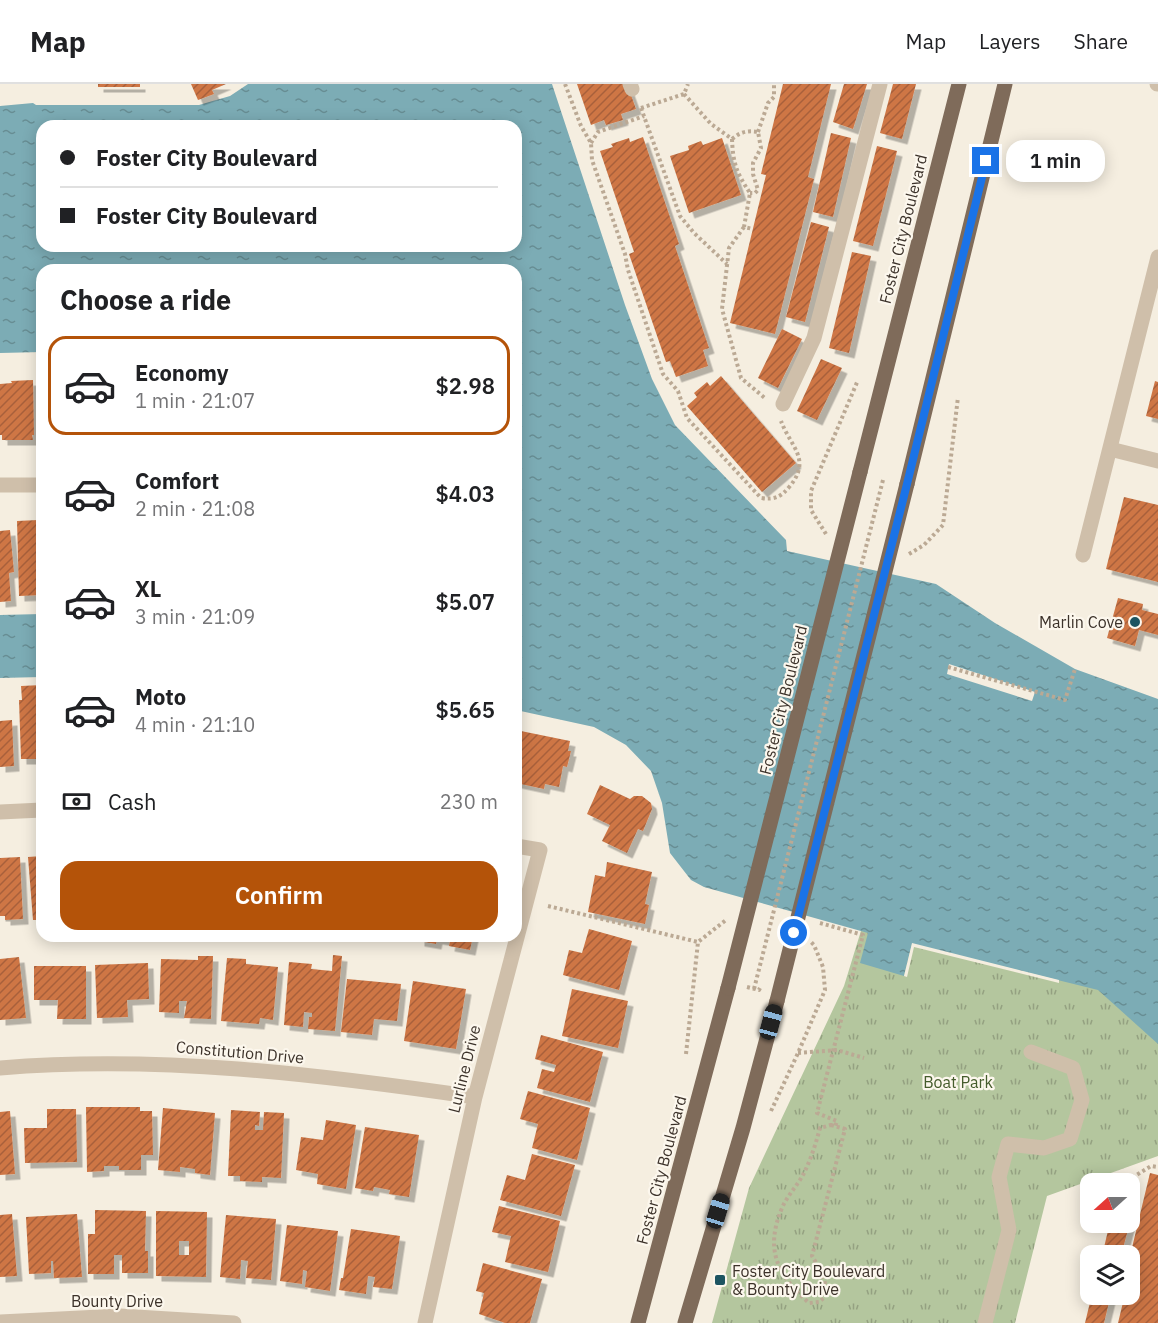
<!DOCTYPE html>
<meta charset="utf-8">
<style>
body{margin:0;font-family:"IBM Plex Sans",sans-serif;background:#f2f2f2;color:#202124;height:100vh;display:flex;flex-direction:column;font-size:22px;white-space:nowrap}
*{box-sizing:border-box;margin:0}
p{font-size:20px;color:#757577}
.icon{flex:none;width:33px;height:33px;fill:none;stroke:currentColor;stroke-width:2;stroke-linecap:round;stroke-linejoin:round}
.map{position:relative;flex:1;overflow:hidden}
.sheet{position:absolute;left:36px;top:180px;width:486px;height:678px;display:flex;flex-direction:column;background:#fff;border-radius:18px;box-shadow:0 3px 15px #0003}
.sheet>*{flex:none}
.banner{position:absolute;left:36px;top:36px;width:486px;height:132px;border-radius:18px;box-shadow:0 3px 15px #0003;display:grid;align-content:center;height:132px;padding:0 24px;background:#fff}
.needle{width:39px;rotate:249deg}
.tools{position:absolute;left:1080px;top:1089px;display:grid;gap:12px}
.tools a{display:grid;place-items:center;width:60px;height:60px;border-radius:12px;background:#fff;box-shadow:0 3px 15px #0003;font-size:30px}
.end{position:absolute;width:27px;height:27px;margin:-14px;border:8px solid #1a73e8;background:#fff;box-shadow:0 0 0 3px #fff}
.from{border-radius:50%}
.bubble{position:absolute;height:42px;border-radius:18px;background:#fff;box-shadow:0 3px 15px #0003;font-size:20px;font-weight:600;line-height:42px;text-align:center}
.car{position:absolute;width:18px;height:36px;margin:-18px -9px;border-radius:8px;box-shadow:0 0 4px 2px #0007;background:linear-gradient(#222 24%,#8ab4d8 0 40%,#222 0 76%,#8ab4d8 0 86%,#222 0)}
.banner b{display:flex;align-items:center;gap:21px;height:57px;font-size:22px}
.banner b+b{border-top:2px solid #e0e0e0}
.banner i{width:15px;height:15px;background:#202124}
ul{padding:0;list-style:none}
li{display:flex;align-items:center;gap:18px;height:99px;margin:0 12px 9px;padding:0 12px;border:3px solid transparent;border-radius:18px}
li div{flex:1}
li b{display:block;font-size:22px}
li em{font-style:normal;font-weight:600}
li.active{border-color:#b45309}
li>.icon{width:54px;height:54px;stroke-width:1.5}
h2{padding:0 24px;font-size:27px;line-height:72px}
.pay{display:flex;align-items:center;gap:15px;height:66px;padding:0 24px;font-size:22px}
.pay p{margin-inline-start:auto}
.button{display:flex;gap:12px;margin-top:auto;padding:12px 24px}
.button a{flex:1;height:69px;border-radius:18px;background:#b45309;color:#fff;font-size:24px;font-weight:600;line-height:69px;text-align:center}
header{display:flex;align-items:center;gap:36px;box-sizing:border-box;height:84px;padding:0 30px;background:#fff;border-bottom:2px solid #e0e0e0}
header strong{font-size:28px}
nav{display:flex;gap:33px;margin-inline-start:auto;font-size:21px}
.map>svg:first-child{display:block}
.grass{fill:url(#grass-tufts)}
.water{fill:url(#water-ripples);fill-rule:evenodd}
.pier{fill:#f5eee0}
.building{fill:url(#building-hatch);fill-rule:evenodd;filter:url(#shadow)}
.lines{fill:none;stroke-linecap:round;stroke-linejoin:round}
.path{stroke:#bba994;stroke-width:4;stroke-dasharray:3 3;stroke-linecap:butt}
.minor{stroke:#cfbfaa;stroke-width:15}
.major{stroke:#7f6b5a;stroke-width:15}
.path-bridge{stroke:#bba994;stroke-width:4;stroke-dasharray:3 3;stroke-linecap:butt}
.major-bridge{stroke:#7f6b5a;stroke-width:15}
.route{stroke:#1a73e8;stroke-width:8}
.poi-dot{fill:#1c5461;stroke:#fcf7ed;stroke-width:2}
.labels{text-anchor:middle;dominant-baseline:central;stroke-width:4.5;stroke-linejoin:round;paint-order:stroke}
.street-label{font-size:16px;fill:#3c322a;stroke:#fcf7ed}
.poi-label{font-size:16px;fill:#3c322a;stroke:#fcf7ed;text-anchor:end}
.park-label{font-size:16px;fill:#455c2c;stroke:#fcf7ed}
</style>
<header>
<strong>Map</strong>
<nav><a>Map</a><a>Layers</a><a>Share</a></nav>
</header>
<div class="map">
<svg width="1158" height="1239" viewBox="0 0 1158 1239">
<defs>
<pattern id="grass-tufts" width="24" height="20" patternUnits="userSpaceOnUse" patternTransform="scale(1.5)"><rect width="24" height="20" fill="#b4c69e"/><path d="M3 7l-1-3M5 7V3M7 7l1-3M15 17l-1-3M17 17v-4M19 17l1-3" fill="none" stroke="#94a181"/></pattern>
<pattern id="water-ripples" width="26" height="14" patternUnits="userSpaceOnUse" patternTransform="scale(1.5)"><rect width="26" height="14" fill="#7cacb5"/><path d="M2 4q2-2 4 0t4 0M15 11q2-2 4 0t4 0" fill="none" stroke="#678d93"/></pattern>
<pattern id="building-hatch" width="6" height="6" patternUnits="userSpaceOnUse" patternTransform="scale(1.5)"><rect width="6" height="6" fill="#ce7645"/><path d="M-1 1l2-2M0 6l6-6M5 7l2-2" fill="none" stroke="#a8613a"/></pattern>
<filter id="shadow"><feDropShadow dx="5.5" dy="5.5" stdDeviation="0" flood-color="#0004"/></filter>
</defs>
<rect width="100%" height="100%" fill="#f5eee0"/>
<path class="grass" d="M868,824L1096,898L1158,936V1072L1047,1112L1015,1239H712L749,1104L844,902Z"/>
<path class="water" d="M248,0H552L625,221L652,295L675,341L786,456L787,467L936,500L995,539L1075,585L1158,615V960L1098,906L912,860L904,892L860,879L868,849L704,803L691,796L670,769L662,719L651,687L626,661L594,643L516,626V186H42V268L0,269V22L33,19L36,21H199L230,12ZM42,42H516V162H42Z
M42,530V593L0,594V531Z"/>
<path class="pier" d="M949,580L1035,608L1032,617L947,590Z
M912,859L1059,896V899L914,863L907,893L904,892Z"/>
<path class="building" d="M98,0H140V3H98Z
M191,0H226L212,6L214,10L198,16Z
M577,0H627L636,25L621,30L623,36L606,41L604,36L591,41Z
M783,0H831L808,93L814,95L775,250L730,239L766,91L761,90Z
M844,0H867L853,45L833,38Z
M893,0H916L902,55L880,49Z
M831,49L851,54L833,133L813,128Z
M643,53L679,160L675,162L709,264L703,266L708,282L676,293L670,277L666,278L629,170L634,168L600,67L613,63L611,60L629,54L630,58Z
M722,54L741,111L689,129L670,72L689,66L688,62L701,57L703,61Z
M877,62L897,67L873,162L853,157Z
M811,138L829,143L805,238L786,233Z
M852,168L871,172L849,269L829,264Z
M782,245L802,255L778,304L758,294Z
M821,275L842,284L817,336L797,327Z
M39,285H42V353H40Z
M721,292L796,379L762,408L687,322L697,313L694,309L707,298L710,302Z
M33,296L34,351H32L33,356H2V351H0V300L12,299L11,297Z
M1155,297L1158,298V335L1146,332Z
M1124,413L1158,421V498L1106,485Z
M38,436L39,480H42V511L19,512L17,437Z
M10,446L14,488L9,489L11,517L0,518V447Z
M1118,514L1143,520L1142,526L1158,530V551L1139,546L1135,562L1107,554Z
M42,601V675H21L19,616H22L21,602Z
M12,636L14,682L0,683V637Z
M516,646L570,657L568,667H571L567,683L563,682L559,703L545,700L544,705L516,699Z
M600,701L630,715L634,712H642L651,719L652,725L643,747L638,745L627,769L602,757L610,741L587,730Z
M42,772V836H33L28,773Z
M20,773L23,835L5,836V832H0V774Z
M607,778L652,788L645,820L649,821L645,840L588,828L595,791L605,793Z
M589,845L632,857L619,906L563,891L569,866L582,869Z
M419,852H473L470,866L449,862L450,857L437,855L436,860L419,857Z
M333,871L342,872L335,947L308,945L309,933H312V929L304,928L303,943L284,941L289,878L312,880L311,885L332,887Z
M198,872H213L211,935L184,934L187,917H179V929L159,928L161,875L198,876Z
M19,873L26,934L0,936V875Z
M227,874L246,875V880L278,883L273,936L260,934L259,940L221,937Z
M148,879L149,915L127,916L128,933L97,934L95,881Z
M34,882H86V935H57L58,916H34Z
M347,895L401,900L397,937L374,935L372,951L341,948Z
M413,897L466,905L456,965L404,957Z
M572,905L628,917L618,964L562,952Z
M541,951L603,968L590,1018L537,1004L542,985L554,988L556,981L535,975Z
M528,1007L590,1024L577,1076L532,1064L538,1040L520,1035Z
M86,1023H140V1027H152L153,1071H141V1086H119V1082H104V1087L87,1088Z
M163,1024L215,1029L210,1091L195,1089V1085L180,1083V1088L158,1086Z
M47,1025H76L77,1078L25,1079L24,1044H47Z
M231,1026L260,1028L259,1042L255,1041V1046H263L264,1028L284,1029L281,1094L262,1093V1098L240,1097V1092H228Z
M10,1027L15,1090L0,1091V1028Z
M326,1036L356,1041L346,1105L317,1100L318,1090L296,1086L301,1053L323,1056Z
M365,1043L419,1051L409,1113L389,1110L390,1106L374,1103L373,1107L355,1104Z
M532,1070L575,1081L561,1132L500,1116L507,1091L525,1096Z
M1150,1089L1158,1091V1239H1118L1125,1210H1130V1172Z
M499,1122L560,1137L548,1188L505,1178L511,1152L492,1148Z
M95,1126L146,1127L145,1167H148V1189H122V1171H114V1190H88V1150H95Z
M156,1127L207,1128L206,1193L156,1192ZM179,1157H189V1171H179Z
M12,1130L17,1192L0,1193V1131Z
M77,1130L82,1193L54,1194L53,1177H51V1189L29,1190L26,1133Z
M226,1131L276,1135L271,1196L246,1194L248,1177L241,1176L240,1195L220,1193Z
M1110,1138H1130L1121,1172H1102Z
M287,1141L338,1147L330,1207L305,1203L307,1187L303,1186L302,1200L280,1197Z
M351,1145L400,1152L392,1205L373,1203L375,1193L368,1192L366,1210L339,1206L341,1194H343Z
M483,1179L542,1195L530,1239H505L479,1230L484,1209L476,1207Z
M1092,1210H1111L1104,1239H1085Z"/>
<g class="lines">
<path class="path" d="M565,0L581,42L591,59L592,76L625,170L628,186L663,290L678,307L687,334L761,414C775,416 781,413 790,402C812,375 790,362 781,337
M684,10L711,40L732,55C733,79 736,88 750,109L744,143L753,145
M641,24L680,132L694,149L727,180
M641,24L684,10L688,0
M758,48L768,19L774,13V0
M732,55C740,48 748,46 758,48L761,64L753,79V90L758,106L755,109H750
M591,59L598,48L644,32
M744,143L729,164L722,225L741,294L766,315
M826,450L811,426V407L858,296
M909,470L924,461L943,441L958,313
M948,583L1065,616L1075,585
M548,822L698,858
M820,839L863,851L817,1029L837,1037L835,1043
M747,903L759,906L760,904
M798,969L837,966L864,974
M686,970L698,858L726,836
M771,1027L798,969L825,906L823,883L814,861L810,857
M831,1041L845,1045L812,1172C820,1185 828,1197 825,1213L819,1218L809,1219C778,1191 764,1167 782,1124C787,1112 798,1101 804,1089C811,1075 816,1059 820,1044Z
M1122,1100L1151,1082L1158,1083"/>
<path class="minor" d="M630,0L632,5
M1157,0H1158
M783,320L814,254L880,0
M1110,365L1158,377
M0,401H42
M1083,471L1158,173
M0,728L42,726
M0,984C160,971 317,990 475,1013
M0,1238L120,1232L234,1239
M425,1239L475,1013L540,766L516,762
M985,1239L1009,1146L999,1093L1008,1060L1044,1064L1070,1055L1082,1016L1073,984L1031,968"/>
<path class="major" d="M860,388L959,0
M907,400L1005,0
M638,1239L728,904
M685,1239L743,1044L777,917"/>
<path class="path-bridge" d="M754,905L883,396"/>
<path class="major-bridge" d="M728,904L860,388
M777,917L907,400"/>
</g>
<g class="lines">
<path class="route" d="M794,849L907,400L986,77"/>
</g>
<g class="poi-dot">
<circle cx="1135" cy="538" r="6"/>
<rect x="714" y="1190" width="12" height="12" rx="3"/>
</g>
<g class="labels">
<g class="street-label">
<text transform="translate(903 145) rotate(-76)">Foster City Boulevard</text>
<text transform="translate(783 616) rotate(-76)">Foster City Boulevard</text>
<text transform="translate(240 968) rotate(5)">Constitution Drive</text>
<text transform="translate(464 985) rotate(-76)">Lurline Drive</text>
<text transform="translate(661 1086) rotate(-75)">Foster City Boulevard</text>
<text x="117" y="1217">Bounty Drive</text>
</g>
<g class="poi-label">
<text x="1123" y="538">Marlin Cove</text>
<text x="732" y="1187" text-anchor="start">Foster City Boulevard<tspan x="732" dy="18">&amp; Bounty Drive</tspan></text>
</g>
<g class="park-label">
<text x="958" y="998">Boat Park</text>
</g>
</g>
</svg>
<div class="tools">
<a><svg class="needle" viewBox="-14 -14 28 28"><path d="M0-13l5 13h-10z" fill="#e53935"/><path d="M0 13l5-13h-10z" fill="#757577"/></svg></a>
<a><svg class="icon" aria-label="layers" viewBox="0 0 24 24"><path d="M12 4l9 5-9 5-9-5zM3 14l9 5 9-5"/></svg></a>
</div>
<i class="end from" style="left:794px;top:849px"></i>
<i class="end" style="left:986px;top:77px"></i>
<div class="bubble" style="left:1006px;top:56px;width:99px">1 min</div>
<i class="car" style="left:771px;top:938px;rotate:15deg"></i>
<i class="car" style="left:718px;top:1127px;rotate:17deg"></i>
<div class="banner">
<b><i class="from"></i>Foster City Boulevard</b>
<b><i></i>Foster City Boulevard</b>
</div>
<section class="sheet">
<h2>Choose a ride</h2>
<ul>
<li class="active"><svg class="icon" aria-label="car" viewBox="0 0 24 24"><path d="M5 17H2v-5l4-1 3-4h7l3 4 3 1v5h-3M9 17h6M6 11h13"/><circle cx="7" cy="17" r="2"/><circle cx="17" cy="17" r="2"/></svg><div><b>Economy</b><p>1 min · 21:07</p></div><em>$2.98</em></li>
<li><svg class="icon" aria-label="car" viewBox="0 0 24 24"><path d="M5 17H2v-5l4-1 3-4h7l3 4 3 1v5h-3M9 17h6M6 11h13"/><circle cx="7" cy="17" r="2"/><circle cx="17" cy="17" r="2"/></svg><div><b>Comfort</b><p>2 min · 21:08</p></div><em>$4.03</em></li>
<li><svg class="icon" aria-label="car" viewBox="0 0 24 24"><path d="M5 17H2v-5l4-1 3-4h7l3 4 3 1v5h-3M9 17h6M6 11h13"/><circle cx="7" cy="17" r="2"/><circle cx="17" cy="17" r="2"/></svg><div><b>XL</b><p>3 min · 21:09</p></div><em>$5.07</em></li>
<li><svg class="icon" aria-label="car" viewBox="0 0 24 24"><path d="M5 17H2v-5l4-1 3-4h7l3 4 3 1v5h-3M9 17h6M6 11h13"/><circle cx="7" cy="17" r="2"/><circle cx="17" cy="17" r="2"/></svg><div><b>Moto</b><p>4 min · 21:10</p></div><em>$5.65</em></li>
</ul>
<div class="pay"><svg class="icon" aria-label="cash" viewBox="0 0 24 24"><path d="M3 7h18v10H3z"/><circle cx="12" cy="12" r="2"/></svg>Cash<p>230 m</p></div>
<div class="button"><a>Confirm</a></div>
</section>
</div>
